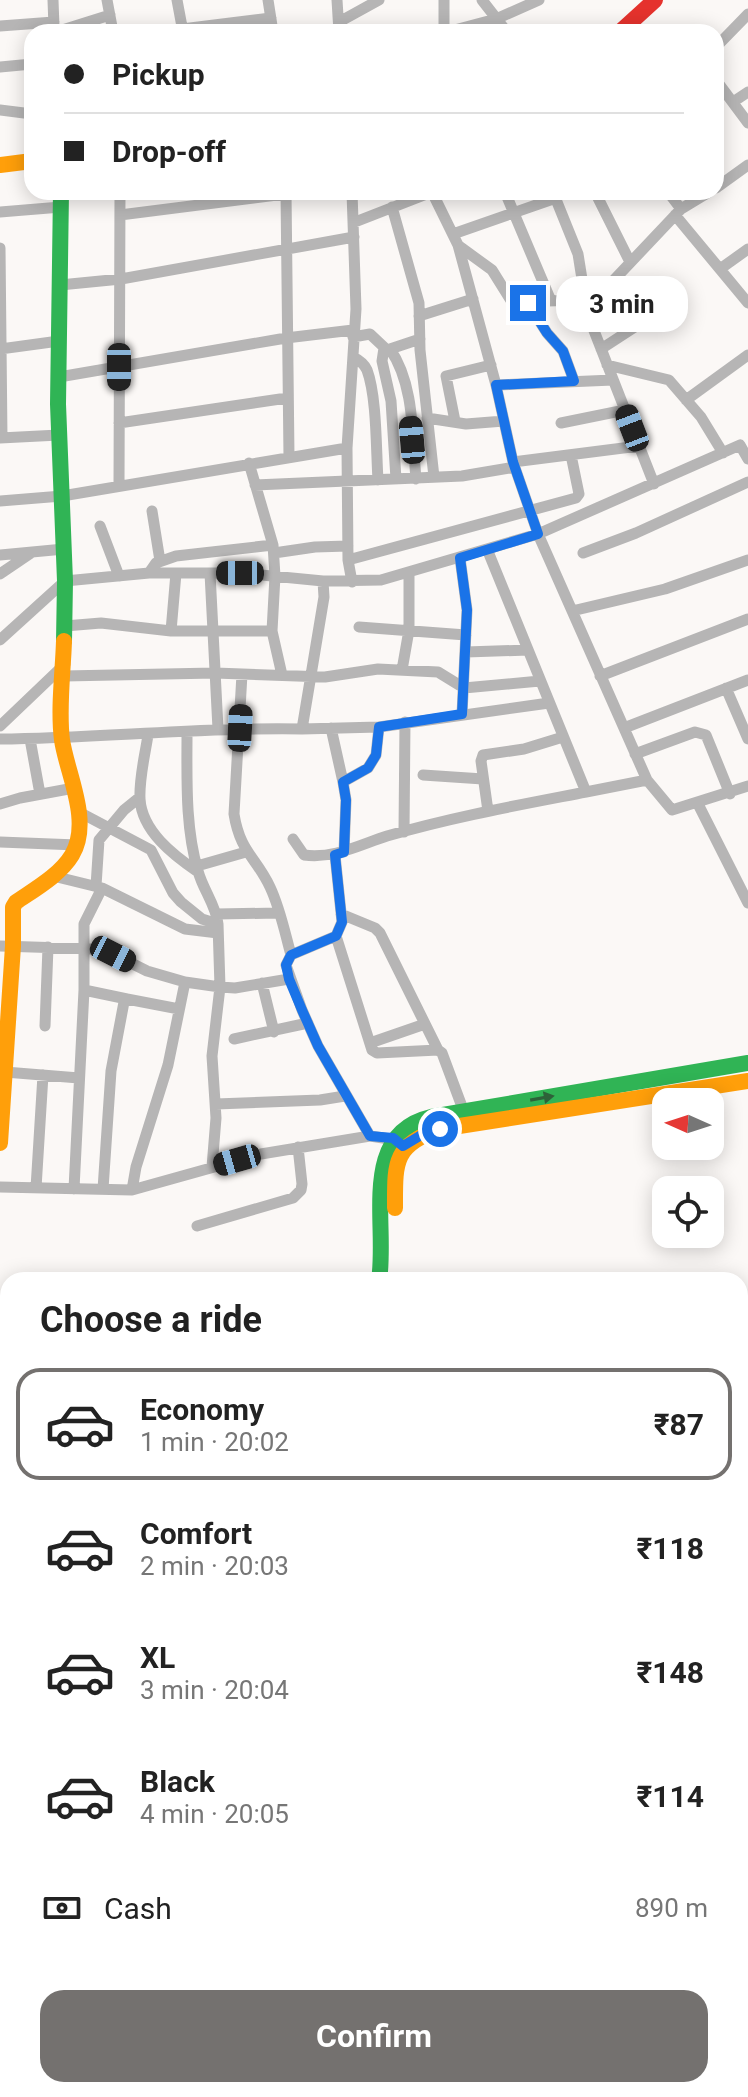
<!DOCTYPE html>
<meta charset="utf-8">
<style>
body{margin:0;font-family:Roboto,sans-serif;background:#f6f6f6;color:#222;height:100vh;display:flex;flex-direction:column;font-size:30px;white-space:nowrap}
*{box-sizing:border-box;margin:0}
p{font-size:26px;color:#767676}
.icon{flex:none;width:44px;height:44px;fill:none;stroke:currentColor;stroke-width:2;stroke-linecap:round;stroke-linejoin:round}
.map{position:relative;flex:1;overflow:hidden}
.drawer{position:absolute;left:0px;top:1272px;width:748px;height:826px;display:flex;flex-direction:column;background:#fff;border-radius:24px 24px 0 0;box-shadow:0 4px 20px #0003}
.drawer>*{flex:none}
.guide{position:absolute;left:24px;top:24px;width:700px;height:176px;border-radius:24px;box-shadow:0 4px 20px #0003;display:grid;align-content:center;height:176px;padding:0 40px;background:#fff}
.needle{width:52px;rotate:273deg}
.tools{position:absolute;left:652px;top:1088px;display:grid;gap:16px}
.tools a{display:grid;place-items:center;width:72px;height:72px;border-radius:16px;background:#fff;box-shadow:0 4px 20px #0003;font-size:40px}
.end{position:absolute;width:36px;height:36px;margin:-18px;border:10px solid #1a73e8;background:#fff;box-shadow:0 0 0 4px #fff}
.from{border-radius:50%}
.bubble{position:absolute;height:56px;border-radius:24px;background:#fff;box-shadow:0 4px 20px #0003;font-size:26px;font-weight:700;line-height:56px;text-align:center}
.car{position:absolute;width:24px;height:48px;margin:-24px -12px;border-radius:10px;box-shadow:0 0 6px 2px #0007;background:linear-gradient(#222 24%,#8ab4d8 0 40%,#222 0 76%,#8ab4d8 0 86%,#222 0)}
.guide b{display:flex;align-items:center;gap:28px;height:76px;font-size:30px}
.guide b+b{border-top:2px solid #e0e0e0}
.guide i{width:20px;height:20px;background:#222}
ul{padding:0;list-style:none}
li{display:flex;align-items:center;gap:24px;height:112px;margin:0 16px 12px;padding:0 24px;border:4px solid transparent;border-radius:24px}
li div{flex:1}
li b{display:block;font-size:30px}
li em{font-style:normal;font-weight:700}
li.active{border-color:#74716f}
li>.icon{width:72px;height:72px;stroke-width:1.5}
h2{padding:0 40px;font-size:36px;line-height:96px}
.pay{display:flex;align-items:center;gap:20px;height:88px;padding:0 40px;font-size:30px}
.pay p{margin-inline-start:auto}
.action{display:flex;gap:16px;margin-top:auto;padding:16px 40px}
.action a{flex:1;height:92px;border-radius:24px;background:#74716f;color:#fff;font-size:32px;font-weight:700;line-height:92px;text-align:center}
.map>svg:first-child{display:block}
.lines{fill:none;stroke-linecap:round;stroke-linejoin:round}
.street{stroke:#b6b5b5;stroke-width:11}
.fast{stroke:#30b455;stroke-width:16}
.slow{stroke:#ff9f0a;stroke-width:16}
.jam{stroke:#e5322d;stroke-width:16}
.rail{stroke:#bdbbba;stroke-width:3;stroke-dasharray:14 14;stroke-linecap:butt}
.oneway{fill:#2e6139}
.route{stroke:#1a73e8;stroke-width:10}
</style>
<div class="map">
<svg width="748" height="2097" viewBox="0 0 748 2097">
<rect width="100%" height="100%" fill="#fbf8f6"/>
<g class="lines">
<path class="street" d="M53,0L54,27
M107,0L113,32
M177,0L183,32
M268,0L273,32
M337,0L339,32
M482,0L507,32
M339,22L379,0
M0,26L54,22
M182,29L271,18
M56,32L110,15
M444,32V0
M447,32L496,19L539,0
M716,47L748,14
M0,67L32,64
M716,80L748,123
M733,102L748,92
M0,110L32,114
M716,188L748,165
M286,192L289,457
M432,192L458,245L496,385L513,462L538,534L647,780L586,792
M505,192L551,301
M553,192L578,254L585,298
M595,192L630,262
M392,207L419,303L420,350L434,477
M681,209L709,192
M0,212L61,207
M120,215L285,194
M675,215L748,303
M355,222L432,192
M453,234L556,198
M459,246L492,270L512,302L582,300L654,484
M0,248L2,438
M720,269L748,249
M60,285L121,279L354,237
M582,300L612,282L681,209L668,192
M528,303L547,333L563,351L574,381
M419,316L473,299
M353,337L370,334L387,350L420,339
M384,348L382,361L391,401L396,479
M0,349L59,341
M390,349C415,385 412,437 416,479
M601,349L661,310
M353,357C359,360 364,363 367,370C377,397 376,450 378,480
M607,365L669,380L701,417L723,453
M59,377L286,338L353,330
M496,385L613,380
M686,400L748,355
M427,418L466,424L504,421
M455,421L446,376L491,365
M119,423L287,398
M561,423L625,410
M0,438L59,435
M513,462L639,446
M249,463L273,545L275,576L272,631L282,675
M255,485L462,476L515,467
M119,486L120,192
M0,501L62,496L347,448
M152,511L160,561
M100,526L119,576
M274,553L315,547L348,546
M583,553L636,533L748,482
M0,555L64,549
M460,558L467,610L462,714
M348,560L576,498L579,494L571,455
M149,573L156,563L176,556L273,545
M210,573L218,729
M0,574L31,553
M323,581L324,597L302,729L379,727L376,755L368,768L343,782L346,800L344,852
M352,582L348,560L347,448L356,309L352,192
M572,611L665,589L748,560
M65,626L101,623L171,631H272
M359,627L466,635
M171,631L176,573
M0,640L65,581L149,573H240L323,581L381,580L538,534L740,445L748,459
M466,652L528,650
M402,670L409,630V572
M242,674L234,814C240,852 256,857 270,887C280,908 285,933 291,955
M64,676L215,673L325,677L378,669L438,672L464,688L540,681
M600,676L748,619
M726,688L748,739
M0,726L65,664
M379,727L549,703
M331,728L343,782
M624,728L748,680
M187,733C187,778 185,828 198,871C203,890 216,905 218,924L220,987L212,1056L216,1118L212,1167
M148,735C145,755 139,778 140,799C142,831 173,855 198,872
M0,739C101,738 201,727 302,729
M30,739L40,794
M635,754L695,732L706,735L730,794
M423,775L483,779
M647,780L672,810L748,786
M0,804L20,798L74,788
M698,804L748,903
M488,811L481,761L483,755L524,749L563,737
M79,812L151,850L173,893L181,902L202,919L218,924
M404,832L405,722
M293,839L304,855C334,859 359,845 387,836C452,817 519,805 586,792L487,549
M0,842L77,845
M335,855L342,922L336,936L291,955L286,965L302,1010L318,1046L370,1136
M197,866L246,852
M53,876L102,888L185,929L218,933
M96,886L99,840L124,810L140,797
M217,914L278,913
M341,914L375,928L380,933L438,1050
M336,936L372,1050L377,1053L438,1050L442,1053L464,1112
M0,946L95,949L113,954L147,971L185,982L220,987L235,988L289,979
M262,983L274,1032
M84,990L127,999
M45,1026L48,947
M234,1039L308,1023
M370,1043L425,1024
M5,1072L79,1078
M216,1104L320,1100L345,1096
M0,1187L132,1190L261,1154L370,1136L396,1140
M36,1188L43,1075
M74,1189L84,990V924L102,888
M103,1189L111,1071L124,1002L127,999L179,1009
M132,1190L136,1167L168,1065L185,982
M197,1226L293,1198L301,1190L302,1184L298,1147
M0,1433L6,1466
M740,1893L748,1889
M0,1971L8,1966
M352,2097L373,2090"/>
<path class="fast" d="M61,192L58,404L65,581L64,641
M379,1280C388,1225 358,1134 431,1117L748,1063
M0,1469L8,1466
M0,1488L8,1485"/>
<path class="slow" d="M0,165L32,161
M0,1143L13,946V907L16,902C35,889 60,875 72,855C92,821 67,774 62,740C58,708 63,673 64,641
M395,1208C395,1163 393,1145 440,1129L748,1081"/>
<path class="jam" d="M620,32L655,0"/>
<path class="rail" d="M740,1714L748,1711
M740,1767L748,1764
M0,2032L8,2028
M0,2077L8,2074"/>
</g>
<defs><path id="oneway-solid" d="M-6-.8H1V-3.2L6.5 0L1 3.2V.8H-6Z" transform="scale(2)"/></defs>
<use class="oneway" href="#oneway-solid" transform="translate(542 1098) rotate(-10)"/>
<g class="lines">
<path class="route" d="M440,1129L423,1134L403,1146L393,1138L370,1136L318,1046L302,1010L289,979L286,965L291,955L336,936L342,922L335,855L344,852L346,800L343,782L368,768L376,755L379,727L462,714L467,610L460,558L538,534L513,462L496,385L574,381L563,351L547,333L528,303"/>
</g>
</svg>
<div class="tools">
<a><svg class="needle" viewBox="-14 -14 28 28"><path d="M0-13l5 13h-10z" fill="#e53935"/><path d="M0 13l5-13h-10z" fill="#767676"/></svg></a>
<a><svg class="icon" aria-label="locate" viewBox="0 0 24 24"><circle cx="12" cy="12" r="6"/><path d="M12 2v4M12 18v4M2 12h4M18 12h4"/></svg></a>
</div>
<i class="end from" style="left:440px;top:1129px"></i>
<i class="end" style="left:528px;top:303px"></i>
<div class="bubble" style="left:556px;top:276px;width:132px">3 min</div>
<i class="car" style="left:119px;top:367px;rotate:180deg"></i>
<i class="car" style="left:632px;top:428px;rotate:339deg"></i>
<i class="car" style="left:412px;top:440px;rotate:355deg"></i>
<i class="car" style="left:240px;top:573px;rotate:270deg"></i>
<i class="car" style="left:240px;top:728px;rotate:3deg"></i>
<i class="car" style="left:113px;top:954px;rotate:117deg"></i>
<i class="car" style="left:237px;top:1160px;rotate:254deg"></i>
<div class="guide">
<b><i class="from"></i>Pickup</b>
<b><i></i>Drop-off</b>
</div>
<section class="drawer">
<h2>Choose a ride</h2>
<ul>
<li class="active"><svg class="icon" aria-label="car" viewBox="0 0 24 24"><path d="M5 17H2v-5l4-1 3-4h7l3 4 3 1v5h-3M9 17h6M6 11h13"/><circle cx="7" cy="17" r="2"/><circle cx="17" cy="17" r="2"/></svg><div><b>Economy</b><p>1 min · 20:02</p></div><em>₹87</em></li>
<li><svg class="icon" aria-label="car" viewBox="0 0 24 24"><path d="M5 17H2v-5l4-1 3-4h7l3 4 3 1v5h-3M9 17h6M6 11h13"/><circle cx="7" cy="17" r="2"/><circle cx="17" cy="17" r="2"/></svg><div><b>Comfort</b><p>2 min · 20:03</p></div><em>₹118</em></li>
<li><svg class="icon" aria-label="car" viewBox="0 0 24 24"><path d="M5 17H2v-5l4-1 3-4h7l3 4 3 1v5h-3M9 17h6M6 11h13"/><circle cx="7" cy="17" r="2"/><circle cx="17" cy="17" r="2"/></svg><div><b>XL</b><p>3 min · 20:04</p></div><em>₹148</em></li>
<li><svg class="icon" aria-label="car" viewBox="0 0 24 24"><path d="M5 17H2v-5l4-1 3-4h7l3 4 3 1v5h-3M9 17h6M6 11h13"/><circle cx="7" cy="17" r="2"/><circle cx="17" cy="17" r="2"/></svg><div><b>Black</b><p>4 min · 20:05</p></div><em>₹114</em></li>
</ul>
<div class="pay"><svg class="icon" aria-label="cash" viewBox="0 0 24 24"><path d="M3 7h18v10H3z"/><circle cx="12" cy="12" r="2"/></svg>Cash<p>890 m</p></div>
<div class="action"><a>Confirm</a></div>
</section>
</div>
